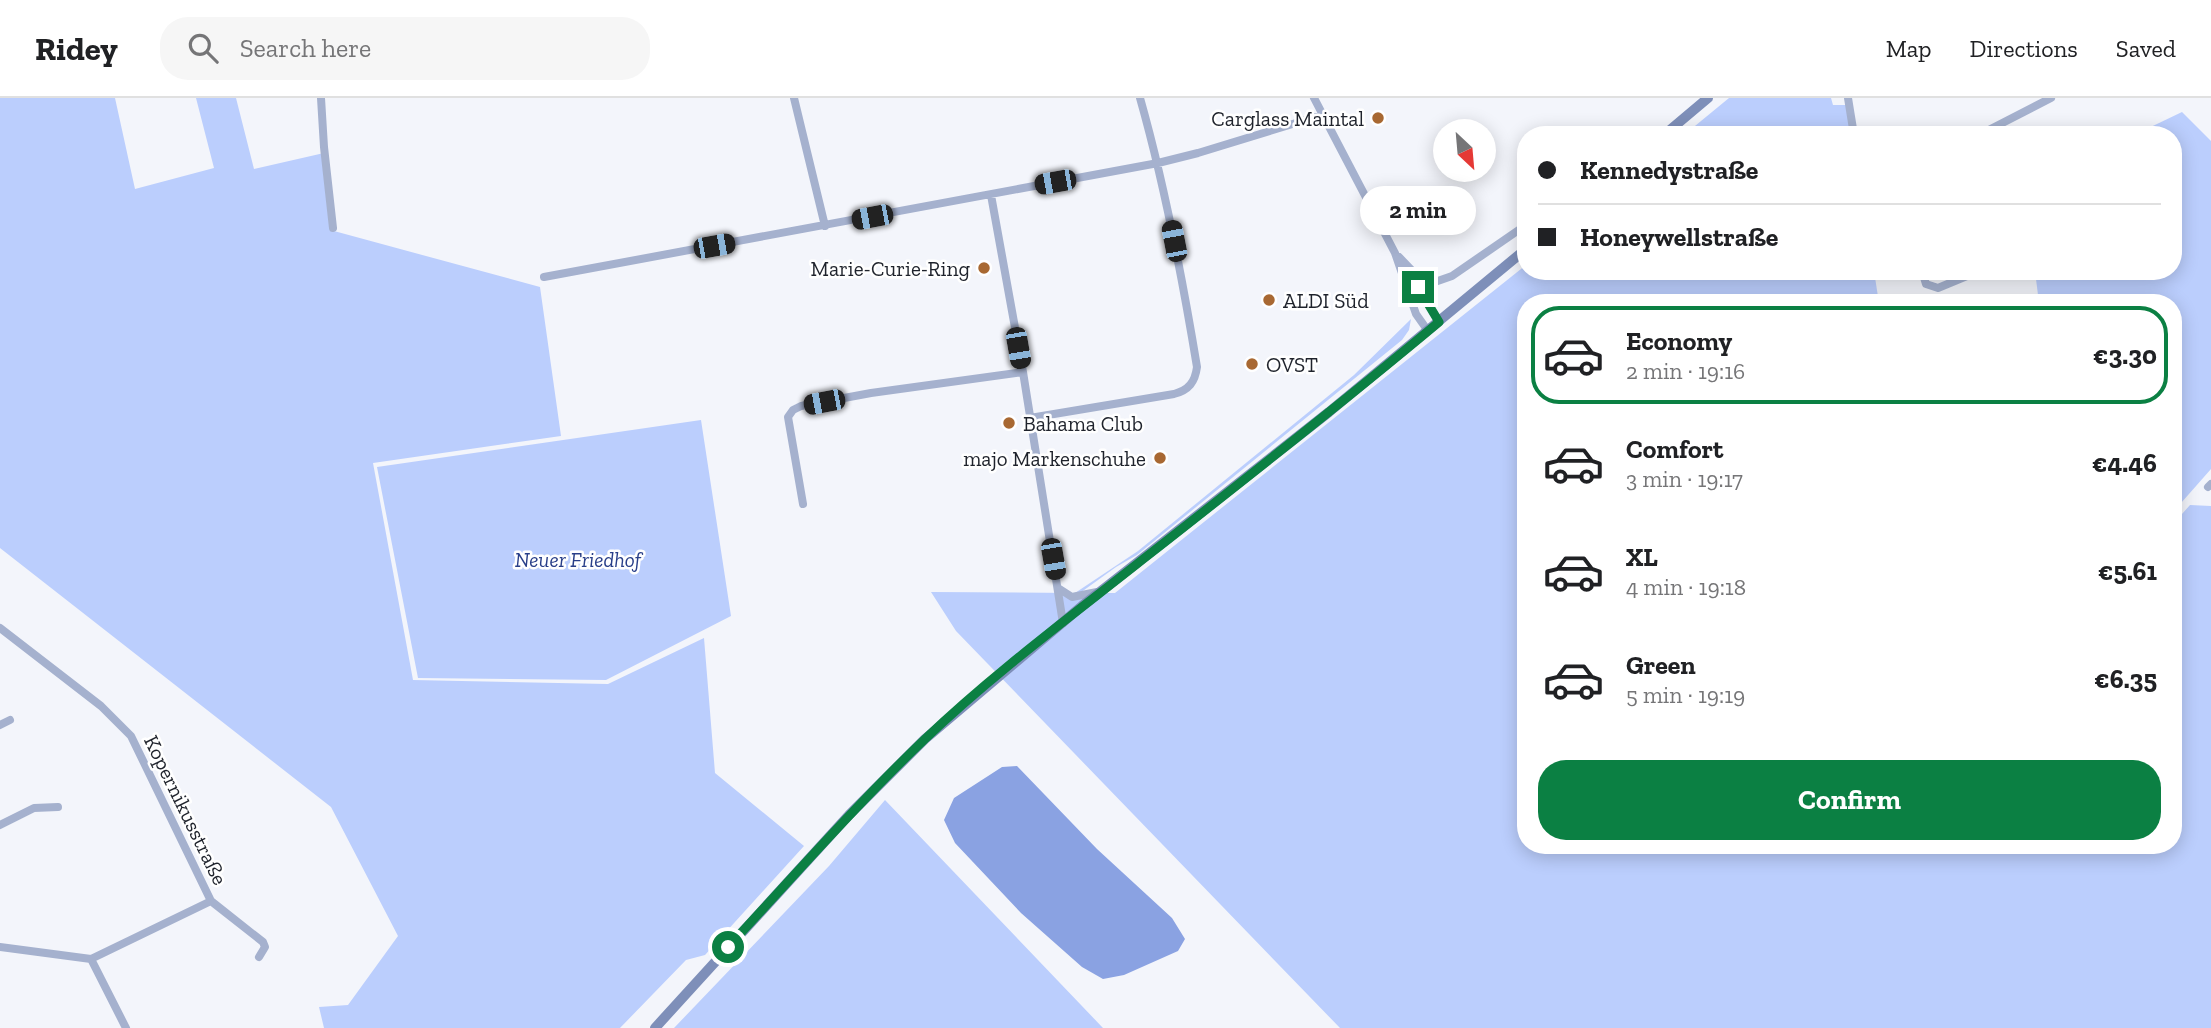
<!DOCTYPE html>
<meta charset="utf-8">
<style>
body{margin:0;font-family:"Zilla Slab",serif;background:#f6f6f6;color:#202124;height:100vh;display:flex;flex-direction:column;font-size:26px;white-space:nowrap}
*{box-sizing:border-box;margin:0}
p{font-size:23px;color:#757577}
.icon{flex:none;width:38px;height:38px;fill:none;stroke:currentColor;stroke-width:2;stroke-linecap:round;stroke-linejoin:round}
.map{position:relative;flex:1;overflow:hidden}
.sheet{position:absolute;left:1517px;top:196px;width:665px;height:560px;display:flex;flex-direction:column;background:#fff;border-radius:28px;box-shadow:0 4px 18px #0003}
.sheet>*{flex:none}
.top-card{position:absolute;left:1517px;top:28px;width:665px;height:154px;border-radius:28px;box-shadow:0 4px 18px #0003;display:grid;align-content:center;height:154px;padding:0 21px;background:#fff}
.needle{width:46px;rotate:154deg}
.fabs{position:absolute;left:1433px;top:21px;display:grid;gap:14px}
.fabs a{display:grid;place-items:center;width:63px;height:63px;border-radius:50%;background:#fff;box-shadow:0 4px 18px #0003;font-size:35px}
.end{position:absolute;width:32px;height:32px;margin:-16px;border:9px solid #0b8043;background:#fff;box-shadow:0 0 0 4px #fff}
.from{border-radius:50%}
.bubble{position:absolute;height:49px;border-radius:24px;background:#fff;box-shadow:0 4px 18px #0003;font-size:23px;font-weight:800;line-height:49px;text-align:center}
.car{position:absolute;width:21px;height:42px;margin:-21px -10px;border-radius:9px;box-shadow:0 0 5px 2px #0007;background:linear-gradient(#222 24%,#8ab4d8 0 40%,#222 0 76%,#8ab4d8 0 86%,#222 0)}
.top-card b{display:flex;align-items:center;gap:24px;height:66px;font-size:26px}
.top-card b+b{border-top:2px solid #e0e0e0}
.top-card i{width:18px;height:18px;background:#202124}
ul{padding:12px 0 0;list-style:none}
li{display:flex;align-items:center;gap:21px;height:98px;margin:0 14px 10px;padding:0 7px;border:4px solid transparent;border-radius:28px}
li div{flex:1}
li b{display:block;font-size:26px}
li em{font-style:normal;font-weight:800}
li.selected{border-color:#0b8043}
li>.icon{width:63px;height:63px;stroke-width:1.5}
.button{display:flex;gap:14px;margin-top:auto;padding:14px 21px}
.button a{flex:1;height:80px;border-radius:28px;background:#0b8043;color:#fff;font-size:28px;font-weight:800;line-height:80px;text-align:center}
header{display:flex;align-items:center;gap:42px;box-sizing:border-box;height:98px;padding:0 35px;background:#fff;border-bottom:2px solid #e0e0e0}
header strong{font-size:33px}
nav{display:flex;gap:38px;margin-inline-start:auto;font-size:24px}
.search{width:490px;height:63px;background:#f6f6f6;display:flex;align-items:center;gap:18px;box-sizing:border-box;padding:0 24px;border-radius:28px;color:#757577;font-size:26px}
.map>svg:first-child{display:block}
.green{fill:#bbcefd}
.water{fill:#8aa2e2}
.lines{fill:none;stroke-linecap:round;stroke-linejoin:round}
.minor{stroke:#a5b1ce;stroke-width:8}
.secondary{stroke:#7e8fb9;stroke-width:10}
.route{stroke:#0b8043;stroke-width:9}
.poi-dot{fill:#a86832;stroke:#fff;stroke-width:2.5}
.labels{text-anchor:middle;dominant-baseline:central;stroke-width:5;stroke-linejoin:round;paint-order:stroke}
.poi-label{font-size:21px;fill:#1f232c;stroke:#fff;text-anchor:end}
.park-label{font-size:21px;font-style:italic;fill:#293f89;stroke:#fff}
.street-label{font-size:21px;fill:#1f232c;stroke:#fff}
</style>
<header>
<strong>Ridey</strong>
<div class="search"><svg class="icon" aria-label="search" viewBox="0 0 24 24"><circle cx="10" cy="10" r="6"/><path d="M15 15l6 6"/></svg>Search here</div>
<nav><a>Map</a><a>Directions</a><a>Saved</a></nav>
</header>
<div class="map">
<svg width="2211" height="930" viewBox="0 0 2211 930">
<rect width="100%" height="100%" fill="#f3f5fb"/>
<path class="green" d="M0,0H115L135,91L214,70L196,0H236L254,71L324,55L334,133L540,189L561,338L373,365L413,582L608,586L704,540L715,675L804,748L705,857L686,862L620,930H324L319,909L348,907L398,838L331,709L0,450Z
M1729,0H1831L1833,7H1846L1851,37H1684Z
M2182,14L2211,43V371L2174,413V205H2039L2035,173H2174V37H2134Z
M1526,167V173H1874L1879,205H1526V747H2174V425L2190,407L2211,408V930H1340L956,533L931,494L1075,495L1138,453L1354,277L1411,221L1409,232L1402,242L1137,457L1116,469L1080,495H1115Z
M701,322L731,518L606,582L418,580L377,369Z
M885,702L1103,930H674L829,768Z"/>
<path class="water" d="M1017,668L1097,751L1172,820L1185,841L1178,853L1124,877L1103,881L1082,869L1021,815L955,745L944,722L954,700L1002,669Z"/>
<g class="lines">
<path class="minor" d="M321,0L324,49L333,130
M794,0L825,128
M1314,0L1395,155L1416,216L1428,233
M1848,0L1854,37
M1979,37L2051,0
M991,97L1023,274L1063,525
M1399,159L1421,182L1432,185L1452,178L1526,127
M1922,173L1926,186L1938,190L1979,173
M1411,176L1439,224
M544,179L1158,65L1198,55L1322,17
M1030,320L1174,296C1189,292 1195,284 1197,269C1182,178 1165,88 1140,0
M2208,389L2211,386
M803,406L788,319L793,312L801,308L871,295L1023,274
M1058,490L1072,499L1097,494
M0,530L101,608L131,638L211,803L263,844L265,849L259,859
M0,627L10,622
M0,727L34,710L58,709
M0,849L91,861L211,803
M91,861L126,930"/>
<path class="secondary" d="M1664,37L1708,0
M655,930L849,717L925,641L1082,508L1329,314L1526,151"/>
</g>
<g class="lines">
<path class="route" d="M728,849C793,779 856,707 925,641C991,578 1066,522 1137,466C1239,386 1340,307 1439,224L1418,189"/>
</g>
<g class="poi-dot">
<circle cx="1378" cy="20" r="7"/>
<circle cx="984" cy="170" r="7"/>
<circle cx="1269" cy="202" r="7"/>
<circle cx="1252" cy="266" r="7"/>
<circle cx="1009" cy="325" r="7"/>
<circle cx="1160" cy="360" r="7"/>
</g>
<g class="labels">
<g class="poi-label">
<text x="1364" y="20">Carglass Maintal</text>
<text x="970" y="170">Marie-Curie-Ring</text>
<text x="1283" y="202" text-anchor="start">ALDI Süd</text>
<text x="1266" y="266" text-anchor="start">OVST</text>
<text x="1023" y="325" text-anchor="start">Bahama Club</text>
<text x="1146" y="360">majo Markenschuhe</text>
</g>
<g class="park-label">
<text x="578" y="461">Neuer Friedhof</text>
</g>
<g class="street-label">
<text transform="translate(186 712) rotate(64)">Kopernikusstraße</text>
</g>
</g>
</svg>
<div class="fabs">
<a><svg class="needle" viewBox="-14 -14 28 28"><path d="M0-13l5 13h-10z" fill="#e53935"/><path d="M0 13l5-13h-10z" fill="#757577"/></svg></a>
</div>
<i class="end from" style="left:728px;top:849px"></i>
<i class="end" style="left:1418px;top:189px"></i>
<div class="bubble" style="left:1360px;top:88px;width:116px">2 min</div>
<i class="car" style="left:1055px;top:84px;rotate:260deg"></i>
<i class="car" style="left:872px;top:119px;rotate:259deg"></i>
<i class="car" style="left:1174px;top:143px;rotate:349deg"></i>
<i class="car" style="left:714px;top:148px;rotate:80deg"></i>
<i class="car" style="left:1018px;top:250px;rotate:170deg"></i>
<i class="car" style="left:824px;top:304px;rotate:259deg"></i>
<i class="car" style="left:1053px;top:461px;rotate:170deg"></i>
<div class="top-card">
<b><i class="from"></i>Kennedystraße</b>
<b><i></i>Honeywellstraße</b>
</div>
<section class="sheet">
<ul>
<li class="selected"><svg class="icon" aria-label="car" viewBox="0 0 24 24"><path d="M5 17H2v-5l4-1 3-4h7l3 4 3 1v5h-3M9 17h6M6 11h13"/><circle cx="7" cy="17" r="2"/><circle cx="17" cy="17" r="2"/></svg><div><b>Economy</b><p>2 min · 19:16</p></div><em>€3.30</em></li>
<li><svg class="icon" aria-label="car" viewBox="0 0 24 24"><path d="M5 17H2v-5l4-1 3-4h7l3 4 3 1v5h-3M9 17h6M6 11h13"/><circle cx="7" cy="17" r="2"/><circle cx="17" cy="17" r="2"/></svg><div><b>Comfort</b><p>3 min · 19:17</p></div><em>€4.46</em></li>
<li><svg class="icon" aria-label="car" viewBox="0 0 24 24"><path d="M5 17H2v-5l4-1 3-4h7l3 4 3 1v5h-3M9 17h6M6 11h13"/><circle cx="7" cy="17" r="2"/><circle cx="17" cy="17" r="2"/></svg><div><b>XL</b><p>4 min · 19:18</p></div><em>€5.61</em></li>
<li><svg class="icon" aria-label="car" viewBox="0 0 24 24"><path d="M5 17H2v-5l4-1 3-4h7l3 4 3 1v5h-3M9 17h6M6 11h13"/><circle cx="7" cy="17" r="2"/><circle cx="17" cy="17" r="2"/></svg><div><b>Green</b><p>5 min · 19:19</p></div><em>€6.35</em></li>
</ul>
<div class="button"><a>Confirm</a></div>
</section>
</div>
